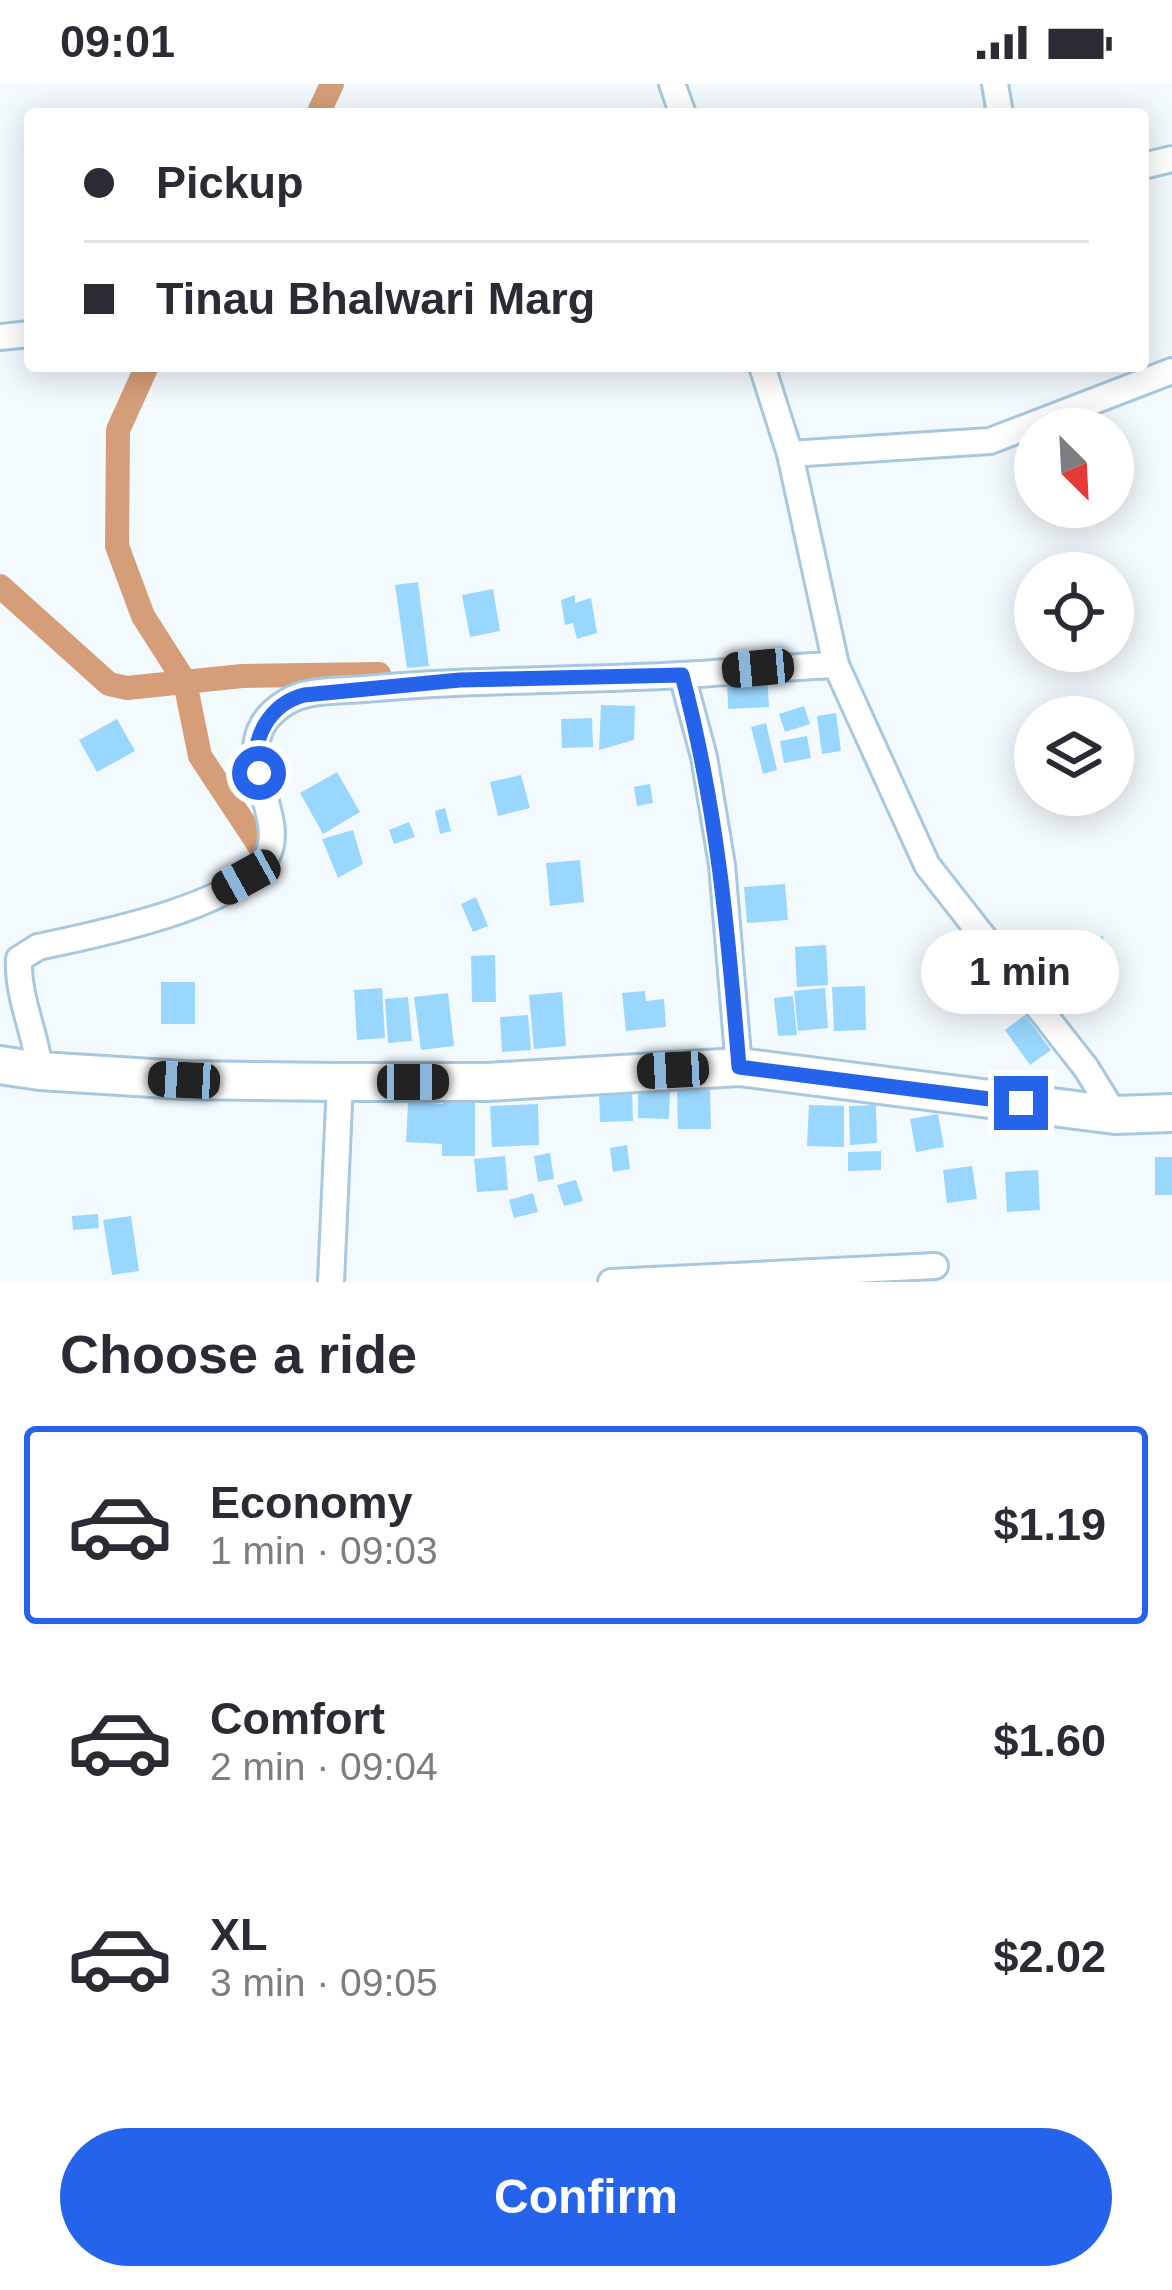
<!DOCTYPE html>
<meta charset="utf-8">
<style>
body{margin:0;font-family:Arial,sans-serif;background:#f2f2f3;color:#2b2b33;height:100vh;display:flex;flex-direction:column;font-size:45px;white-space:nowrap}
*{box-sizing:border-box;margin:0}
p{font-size:39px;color:#7c7c81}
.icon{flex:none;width:66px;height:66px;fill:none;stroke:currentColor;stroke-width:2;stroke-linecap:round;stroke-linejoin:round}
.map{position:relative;height:1198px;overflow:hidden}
.drawer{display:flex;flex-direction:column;background:#fff;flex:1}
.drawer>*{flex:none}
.guide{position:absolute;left:24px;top:24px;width:1125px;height:264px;border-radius:12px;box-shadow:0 6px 30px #0003;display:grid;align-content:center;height:264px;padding:0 60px;background:#fff}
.needle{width:78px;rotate:156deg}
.buttons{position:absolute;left:1014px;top:324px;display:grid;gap:24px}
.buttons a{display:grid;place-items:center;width:120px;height:120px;border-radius:50%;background:#fff;box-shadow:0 6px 30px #0003;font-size:60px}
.end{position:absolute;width:54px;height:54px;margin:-27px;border:15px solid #2563eb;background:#fff;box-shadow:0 0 0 6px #fff}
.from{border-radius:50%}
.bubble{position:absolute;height:84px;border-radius:42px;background:#fff;box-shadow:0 6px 30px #0003;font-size:39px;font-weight:600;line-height:84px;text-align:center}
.car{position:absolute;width:36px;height:72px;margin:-36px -18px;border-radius:15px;box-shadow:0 0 9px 3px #0007;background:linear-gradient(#222 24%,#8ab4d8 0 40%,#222 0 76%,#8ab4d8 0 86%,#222 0)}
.guide b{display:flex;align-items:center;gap:42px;height:114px;font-size:45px}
.guide b+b{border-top:3px solid #e1e1e2}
.guide i{width:30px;height:30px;background:#2b2b33}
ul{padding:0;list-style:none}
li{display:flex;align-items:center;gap:36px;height:198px;margin:0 24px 18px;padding:0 36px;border:6px solid transparent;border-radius:12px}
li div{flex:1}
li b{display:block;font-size:45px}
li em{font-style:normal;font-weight:600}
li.on{border-color:#2563eb}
li>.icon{width:108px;height:108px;stroke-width:1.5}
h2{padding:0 60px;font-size:54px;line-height:144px}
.action{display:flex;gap:24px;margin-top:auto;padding:24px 60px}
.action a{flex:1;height:138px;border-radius:72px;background:#2563eb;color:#fff;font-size:48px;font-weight:600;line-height:138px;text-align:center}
.status{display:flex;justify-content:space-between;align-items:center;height:84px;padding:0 60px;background:#fff;direction:ltr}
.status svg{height:33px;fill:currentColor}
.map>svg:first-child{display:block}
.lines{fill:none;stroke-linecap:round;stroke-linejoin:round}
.canal{stroke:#d59e78;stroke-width:24}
.building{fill:#99d7ff}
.street-casing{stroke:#a7c8de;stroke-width:30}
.secondary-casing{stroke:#a7c8de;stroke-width:42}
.street{stroke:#fff;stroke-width:24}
.secondary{stroke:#fff;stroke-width:36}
.route{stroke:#2563eb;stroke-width:15}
</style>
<div class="status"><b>09:01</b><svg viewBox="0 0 49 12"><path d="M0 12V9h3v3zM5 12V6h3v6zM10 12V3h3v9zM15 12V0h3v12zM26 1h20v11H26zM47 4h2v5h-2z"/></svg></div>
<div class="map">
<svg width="1172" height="1198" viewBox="0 0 1172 1198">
<rect width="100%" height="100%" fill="#f3fafe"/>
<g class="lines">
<path class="canal" d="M318,30L332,0
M147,282L118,346L117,462L143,532L185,598L200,672L260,763
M0,502L109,600L127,604L242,592L379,590"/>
</g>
<path class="building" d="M418,498L429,582L407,584L395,501Z
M493,505L500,547L470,553L462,511Z
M575,511V519L591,514L597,549L577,555L573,539L565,541L561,516Z
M767,588L769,623L728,625L727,591Z
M601,621L635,622L634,656L599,666Z
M804,622L810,640L785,648L779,630Z
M836,629L841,667L822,670L817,632Z
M592,634L593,663L562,664L561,635Z
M117,635L135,667L97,688L79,656Z
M766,639L777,686L763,690L751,643Z
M807,652L811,674L784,679L780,657Z
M337,688L360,728L323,750L300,709Z
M521,691L530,724L498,732L490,698Z
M650,700L653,719L637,722L634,703Z
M445,724L451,747L440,750L435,727Z
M409,738L415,753L394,760L389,746Z
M353,746L363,780L338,794L322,755Z
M580,776L584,818L550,822L546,779Z
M785,800L788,836L747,839L744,803Z
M476,813L488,842L473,848L461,820Z
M1103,852L1108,880L1021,894L1017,866Z
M826,861L828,901L797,903L795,863Z
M495,871L496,918H472L471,872Z
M161,898H195V940H161Z
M865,902L866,946L834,947L832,903Z
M382,904L385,954L357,956L354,906Z
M825,904L828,944L798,947L794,907Z
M645,907L646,917L664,915L666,943L626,947L622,909Z
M562,908L566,962L534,965L529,911Z
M448,909L454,962L421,966L414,913Z
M793,912L797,951L778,952L774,914Z
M408,913L412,957L388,959L385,915Z
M528,931L531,966L502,968L500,933Z
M1025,931L1051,966L1030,981L1005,946Z
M638,1005H670L669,1035L638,1034Z
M632,1006L633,1037L600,1038L599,1008Z
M710,1006L711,1045H678L677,1007Z
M443,1013H475V1072H442V1060L406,1058L408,1018L443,1020Z
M538,1020L539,1061L492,1063L490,1022Z
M809,1021L844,1022V1063L807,1062Z
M876,1021L877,1059L850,1061L849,1022Z
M938,1030L944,1063L916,1068L910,1035Z
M627,1061L630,1085L613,1088L610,1064Z
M881,1067V1086L848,1087V1068Z
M550,1069L554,1095L538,1098L534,1072Z
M505,1072L508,1106L477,1108L474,1075Z
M1155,1073H1172V1111H1155Z
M972,1082L977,1115L947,1119L943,1086Z
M1038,1086L1040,1126L1007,1128L1005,1088Z
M576,1096L583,1117L564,1122L557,1101Z
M533,1109L538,1128L514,1134L509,1116Z
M98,1130L99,1144L73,1146L72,1132Z
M131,1132L139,1187L112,1191L103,1136Z"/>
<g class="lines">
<defs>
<path id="street" d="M672,0L683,30
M995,0L1000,30
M1143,82L1172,75
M0,253L30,250
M762,282L790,370L836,581L927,781L1086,984L1115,1031
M790,370L990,357L1172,287
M682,591L704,673L722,781L739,983
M40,987C36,949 17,913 19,875L38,863C94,851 231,824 264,777C296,734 216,662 285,619C306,605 340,607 364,605C471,595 576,597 682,591C734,588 785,583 836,581
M331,1198L340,998
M611,1198L935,1182"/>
<path id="secondary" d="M0,981L40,987L184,996L340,998H487L739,983L1115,1031L1172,1029"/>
</defs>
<use href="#street" class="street-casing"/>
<use href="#secondary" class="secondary-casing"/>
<use href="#street" class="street"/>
<use href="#secondary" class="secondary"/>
</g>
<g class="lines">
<path class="route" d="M259,689C249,655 270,620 304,611L460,596L682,591C717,723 728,847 739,983L1021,1019"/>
</g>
</svg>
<div class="buttons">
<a><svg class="needle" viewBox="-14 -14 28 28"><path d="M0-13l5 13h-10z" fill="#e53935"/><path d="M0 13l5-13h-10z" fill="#7c7c81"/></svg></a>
<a><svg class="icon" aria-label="locate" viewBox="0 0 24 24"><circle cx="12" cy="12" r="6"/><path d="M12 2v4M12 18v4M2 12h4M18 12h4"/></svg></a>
<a><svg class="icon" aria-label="layers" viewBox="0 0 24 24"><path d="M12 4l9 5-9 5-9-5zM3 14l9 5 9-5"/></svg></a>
</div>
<i class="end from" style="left:259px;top:689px"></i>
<i class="end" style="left:1021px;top:1019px"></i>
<div class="bubble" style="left:921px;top:846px;width:198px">1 min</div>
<i class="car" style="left:758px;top:584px;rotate:265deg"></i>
<i class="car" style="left:246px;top:793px;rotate:241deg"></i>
<i class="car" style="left:673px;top:986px;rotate:267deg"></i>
<i class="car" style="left:184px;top:996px;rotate:273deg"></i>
<i class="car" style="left:413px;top:998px;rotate:90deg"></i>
<div class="guide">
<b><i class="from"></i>Pickup</b>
<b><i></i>Tinau Bhalwari Marg</b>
</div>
</div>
<section class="drawer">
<h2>Choose a ride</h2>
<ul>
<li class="on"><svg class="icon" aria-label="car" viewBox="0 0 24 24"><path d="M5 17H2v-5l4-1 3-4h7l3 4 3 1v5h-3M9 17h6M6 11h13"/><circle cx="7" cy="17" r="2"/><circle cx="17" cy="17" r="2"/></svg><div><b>Economy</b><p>1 min · 09:03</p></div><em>$1.19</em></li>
<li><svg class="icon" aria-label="car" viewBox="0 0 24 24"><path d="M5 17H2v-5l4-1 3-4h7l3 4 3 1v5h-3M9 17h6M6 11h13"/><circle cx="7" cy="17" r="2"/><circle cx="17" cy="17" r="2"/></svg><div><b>Comfort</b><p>2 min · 09:04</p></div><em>$1.60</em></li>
<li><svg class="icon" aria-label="car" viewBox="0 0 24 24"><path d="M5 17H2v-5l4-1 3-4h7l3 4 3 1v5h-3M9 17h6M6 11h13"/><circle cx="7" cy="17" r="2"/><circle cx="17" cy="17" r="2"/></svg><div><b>XL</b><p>3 min · 09:05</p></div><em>$2.02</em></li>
</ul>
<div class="action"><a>Confirm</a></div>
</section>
